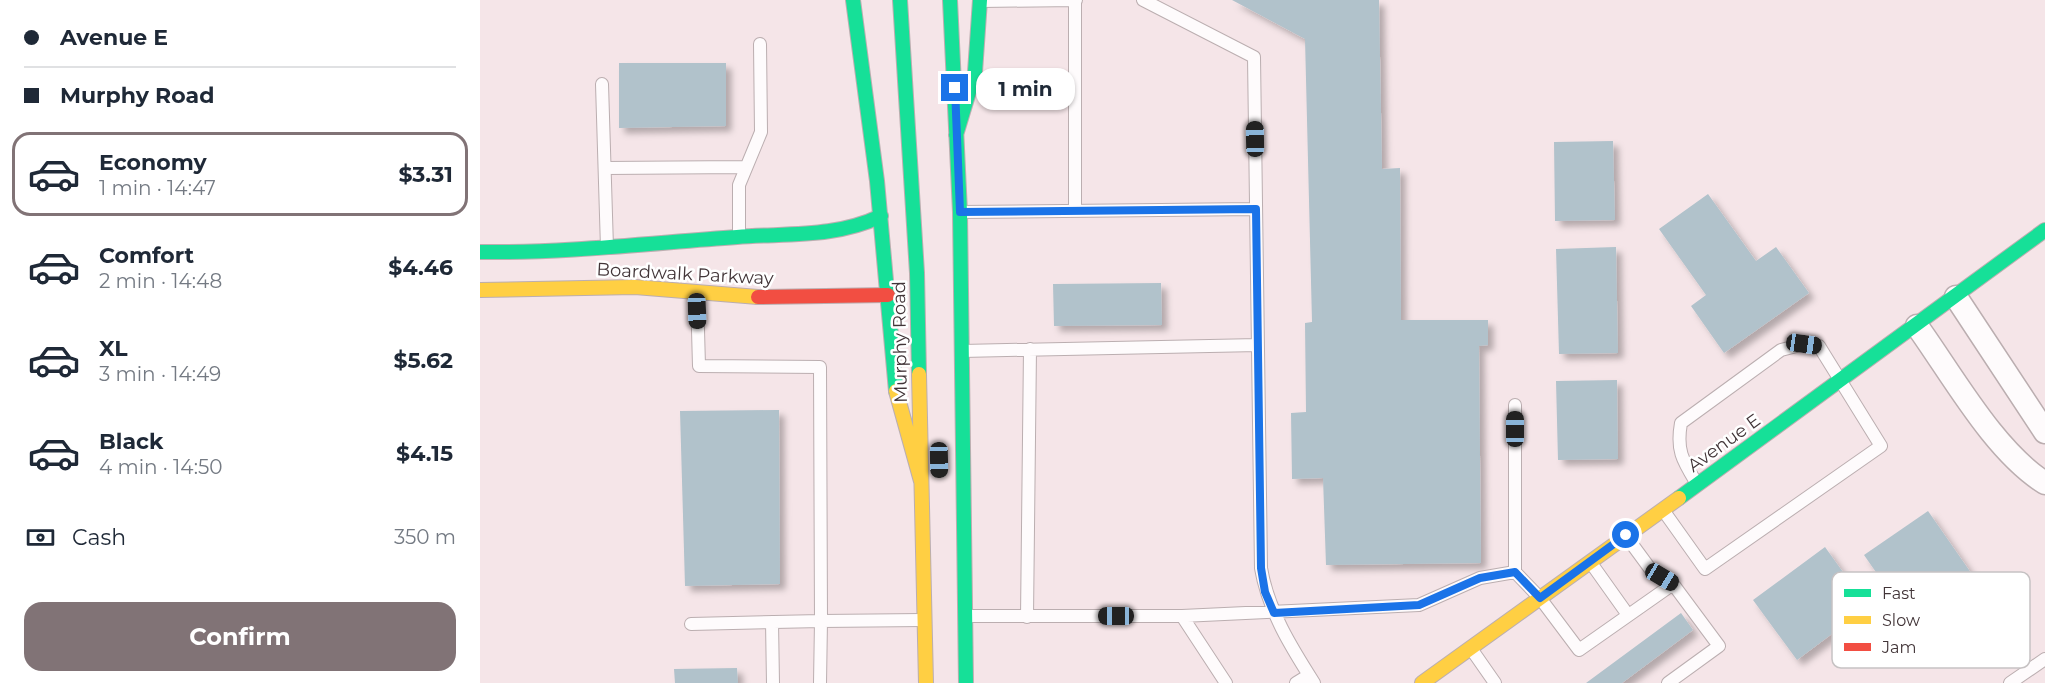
<!DOCTYPE html>
<meta charset="utf-8">
<style>
body{margin:0;font-family:Montserrat,sans-serif;background:#f2f2f3;color:#1f2937;height:100vh;display:flex;flex-direction:column;font-size:22px;white-space:nowrap}
*{box-sizing:border-box;margin:0}
p{font-size:20px;color:#747a83}
.icon{flex:none;width:33px;height:33px;fill:none;stroke:currentColor;stroke-width:2;stroke-linecap:round;stroke-linejoin:round}
.map{position:relative;flex:1;overflow:hidden}
.drawer{display:flex;flex-direction:column;background:#fff;width:480px}
.drawer>*{flex:none}
.guide{display:grid;align-content:center;height:132px;padding:0 24px;background:#fff}
.end{position:absolute;width:27px;height:27px;margin:-14px;border:8px solid #1a73e8;background:#fff;box-shadow:0 0 0 3px #fff}
.from{border-radius:50%}
.bubble{position:absolute;height:42px;border-radius:18px;background:#fff;box-shadow:0 2px 4px #0004;font-size:20px;font-weight:700;line-height:42px;text-align:center}
.car{position:absolute;width:18px;height:36px;margin:-18px -9px;border-radius:8px;box-shadow:0 0 4px 2px #0007;background:linear-gradient(#222 24%,#8ab4d8 0 40%,#222 0 76%,#8ab4d8 0 86%,#222 0)}
.guide b{display:flex;align-items:center;gap:21px;height:57px;font-size:22px}
.guide b+b{border-top:2px solid #e0e1e3}
.guide i{width:15px;height:15px;background:#1f2937}
ul{padding:0;list-style:none}
li{display:flex;align-items:center;gap:18px;height:84px;margin:0 12px 9px;padding:0 12px;border:3px solid transparent;border-radius:18px}
li div{flex:1}
li b{display:block;font-size:22px}
li em{font-style:normal;font-weight:700}
li.current{border-color:#817376}
li>.icon{width:54px;height:54px;stroke-width:1.5}
.pay{display:flex;align-items:center;gap:15px;height:66px;padding:0 24px;font-size:22px}
.pay p{margin-inline-start:auto}
.action{display:flex;gap:12px;margin-top:auto;padding:12px 24px}
.action a{flex:1;height:69px;border-radius:18px;background:#817376;color:#fff;font-size:24px;font-weight:700;line-height:69px;text-align:center}
main{display:flex;flex:1;min-height:0}
.map>svg:first-child{display:block}
.building{fill:#b1c2cb;filter:url(#shadow)}
.lines{fill:none;stroke-linecap:round;stroke-linejoin:round}
.lane-casing{stroke:#bbaeb0;stroke-width:14}
.street-casing{stroke:#bbaeb0;stroke-width:25}
.fast-casing{stroke:#bbaeb0;stroke-width:16}
.slow-casing{stroke:#bbaeb0;stroke-width:16}
.jam-casing{stroke:#bbaeb0;stroke-width:16}
.lane{stroke:#fefbfc;stroke-width:12}
.street{stroke:#fefbfc;stroke-width:22}
.fast{stroke:#16e098;stroke-width:14}
.slow{stroke:#ffcf43;stroke-width:14}
.jam{stroke:#f24e42;stroke-width:14}
.route{stroke:#1a73e8;stroke-width:8}
.labels{text-anchor:middle;dominant-baseline:central;stroke-width:5;stroke-linejoin:round;paint-order:stroke}
.street-label{font-size:18px;fill:#423538;stroke:#fff}
.key{fill:#fff;stroke:#c6c2c3;stroke-width:1.5}
.key-label{font-size:16px;fill:#423538}
</style>
<main>
<section class="drawer">
<div class="guide">
<b><i class="from"></i>Avenue E</b>
<b><i></i>Murphy Road</b>
</div>
<ul>
<li class="current"><svg class="icon" aria-label="car" viewBox="0 0 24 24"><path d="M5 17H2v-5l4-1 3-4h7l3 4 3 1v5h-3M9 17h6M6 11h13"/><circle cx="7" cy="17" r="2"/><circle cx="17" cy="17" r="2"/></svg><div><b>Economy</b><p>1 min · 14:47</p></div><em>$3.31</em></li>
<li><svg class="icon" aria-label="car" viewBox="0 0 24 24"><path d="M5 17H2v-5l4-1 3-4h7l3 4 3 1v5h-3M9 17h6M6 11h13"/><circle cx="7" cy="17" r="2"/><circle cx="17" cy="17" r="2"/></svg><div><b>Comfort</b><p>2 min · 14:48</p></div><em>$4.46</em></li>
<li><svg class="icon" aria-label="car" viewBox="0 0 24 24"><path d="M5 17H2v-5l4-1 3-4h7l3 4 3 1v5h-3M9 17h6M6 11h13"/><circle cx="7" cy="17" r="2"/><circle cx="17" cy="17" r="2"/></svg><div><b>XL</b><p>3 min · 14:49</p></div><em>$5.62</em></li>
<li><svg class="icon" aria-label="car" viewBox="0 0 24 24"><path d="M5 17H2v-5l4-1 3-4h7l3 4 3 1v5h-3M9 17h6M6 11h13"/><circle cx="7" cy="17" r="2"/><circle cx="17" cy="17" r="2"/></svg><div><b>Black</b><p>4 min · 14:50</p></div><em>$4.15</em></li>
</ul>
<div class="pay"><svg class="icon" aria-label="cash" viewBox="0 0 24 24"><path d="M3 7h18v10H3z"/><circle cx="12" cy="12" r="2"/></svg>Cash<p>350 m</p></div>
<div class="action"><a>Confirm</a></div>
</section>
<div class="map">
<svg width="1565" height="683" viewBox="0 0 1565 683">
<defs>
<filter id="shadow"><feDropShadow dx="5.5" dy="5.5" stdDeviation="3" flood-color="#0004"/></filter>
</defs>
<rect width="100%" height="100%" fill="#f5e5e8"/>
<path class="building" d="M752,0H899L902,169L920,168L921,320H1008V345L999,346L1001,563L846,565L843,478L812,479L811,413L826,412L825,323L832,322L825,39Z
M139,63H246V126L139,128Z
M1133,141L1135,220L1075,221L1074,142Z
M1228,194L1276,261L1296,247L1329,293L1244,353L1211,306L1226,295L1179,229Z
M1136,247L1138,353L1079,354L1076,249Z
M681,283L682,325L574,326L573,284Z
M1137,380L1138,459L1078,460L1076,381Z
M299,410L300,584L205,586L200,411Z
M1448,511L1505,593L1442,638L1384,555Z
M1345,547L1388,607L1317,660L1273,600Z
M1201,613L1213,630L1142,683H1106Z
M257,668L258,683H195L194,669Z"/>
<g class="lines">
<defs>
<path id="lane" d="M663,0L774,57L781,568C788,610 811,647 834,683
M501,1L596,0
M595,1V211
M122,84L127,248
M125,168L265,167
M481,212L776,209
M259,235V185L281,132L280,44
M482,351L778,345
M1183,510L1225,569L1401,446L1339,346L1324,344L1301,350L1201,423C1196,451 1203,461 1217,484
M1146,536L1171,570L1193,584L1239,646L1188,683
M1111,563L1148,615
M1035,572V405
M487,616H702L939,605L1000,578L1035,572L1060,598L1099,650L1193,584
M702,616L746,683
M547,617L550,349
M292,622L293,683
M211,624L341,621L340,367L219,366L217,294
M992,650L1015,683
M340,683L341,621L443,620
M816,683L829,675
M1530,683L1565,659"/>
<path id="street" d="M1476,297L1565,432
M1437,326C1473,376 1514,451 1565,483"/>
<path id="fast" d="M373,0L397,181L416,391
M420,0L437,273L439,374
M470,0L480,212L486,683
M476,135L495,72L500,0
M0,252C86,253 171,243 257,237C307,233 355,238 401,216
M1199,498L1565,230"/>
<path id="slow" d="M0,290L155,287L278,297
M439,374L446,683
M416,391L441,481
M942,683L1199,498"/>
<path id="jam" d="M278,297L408,295"/>
</defs>
<use href="#lane" class="lane-casing"/>
<use href="#street" class="street-casing"/>
<use href="#fast" class="fast-casing"/>
<use href="#slow" class="slow-casing"/>
<use href="#jam" class="jam-casing"/>
<use href="#lane" class="lane"/>
<use href="#street" class="street"/>
<use href="#fast" class="fast"/>
<use href="#slow" class="slow"/>
<use href="#jam" class="jam"/>
</g>
<g class="lines">
<path class="route" d="M475,88L480,212L776,209L781,568L785,592L794,613L939,605L1000,578L1035,572L1060,598L1146,535"/>
</g>
<g class="labels">
<g class="street-label">
<text transform="translate(205 274) rotate(3)">Boardwalk Parkway</text>
<text transform="translate(420 342) rotate(-91)">Murphy Road</text>
<text transform="translate(1244 443) rotate(-36)">Avenue E</text>
</g>
</g>
<rect x="1352" y="572" width="198" height="96" rx="9" class="key"/>
<rect x="1364" y="589" width="27" height="8" fill="#16e098"/>
<rect x="1364" y="616" width="27" height="8" fill="#ffcf43"/>
<rect x="1364" y="643" width="27" height="8" fill="#f24e42"/>
<g class="key-label">
<text x="1402" y="599">Fast</text>
<text x="1402" y="626">Slow</text>
<text x="1402" y="653">Jam</text>
</g>
</svg>
<i class="end from" style="left:1146px;top:535px"></i>
<i class="end" style="left:475px;top:88px"></i>
<div class="bubble" style="left:496px;top:68px;width:99px">1 min</div>
<i class="car" style="left:775px;top:139px;rotate:359deg"></i>
<i class="car" style="left:217px;top:311px;rotate:178deg"></i>
<i class="car" style="left:1324px;top:344px;rotate:98deg"></i>
<i class="car" style="left:1035px;top:429px;rotate:0deg"></i>
<i class="car" style="left:459px;top:460px;rotate:179deg"></i>
<i class="car" style="left:1182px;top:577px;rotate:121deg"></i>
<i class="car" style="left:636px;top:616px;rotate:270deg"></i>
</div>
</main>
